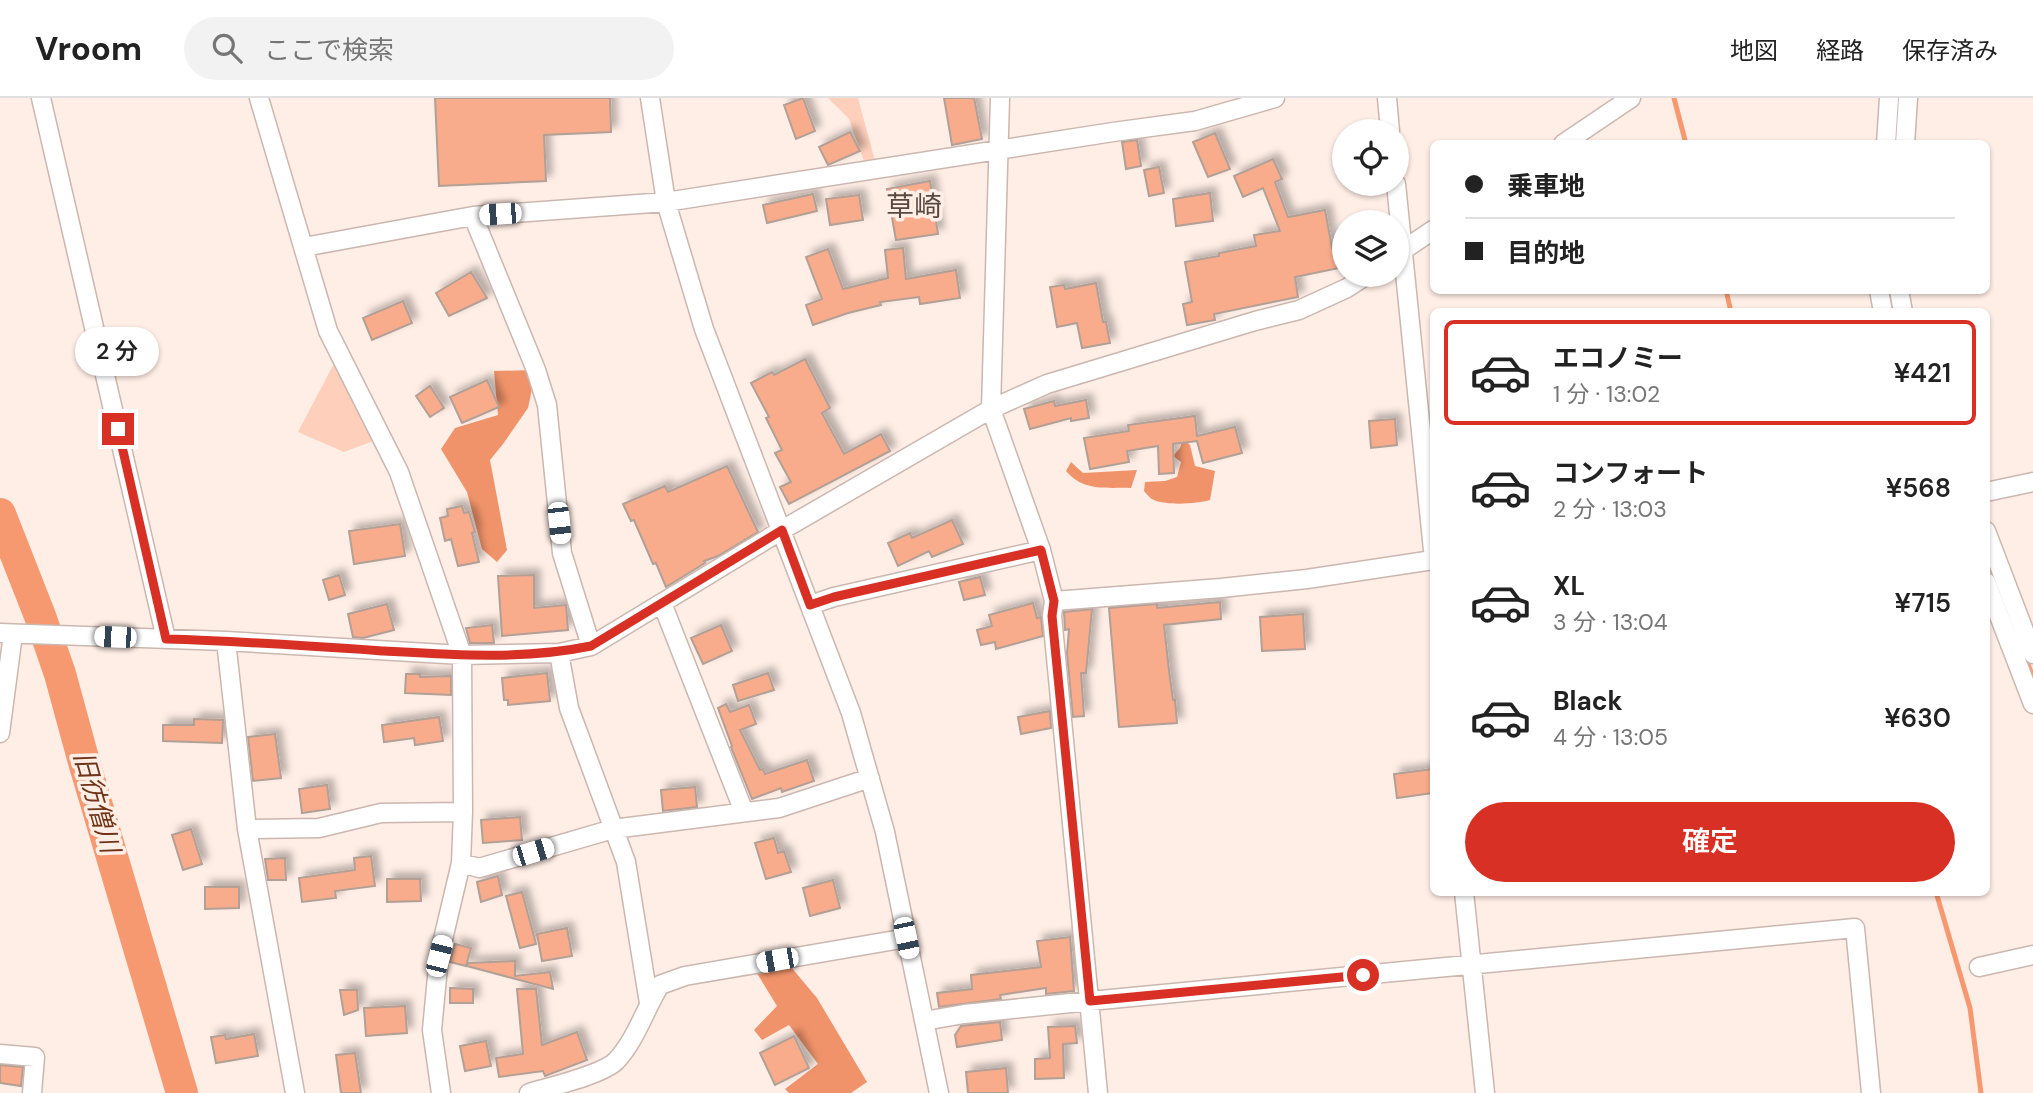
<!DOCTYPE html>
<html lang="ja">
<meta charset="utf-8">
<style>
body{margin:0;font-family:"DM Sans","Noto Sans JP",sans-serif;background:#f2f2f2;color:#222;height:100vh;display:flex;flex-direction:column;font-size:26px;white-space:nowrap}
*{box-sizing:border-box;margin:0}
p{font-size:23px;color:#767676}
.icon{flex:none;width:38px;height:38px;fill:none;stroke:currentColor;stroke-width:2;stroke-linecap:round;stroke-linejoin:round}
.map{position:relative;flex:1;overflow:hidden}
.side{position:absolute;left:1430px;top:210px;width:560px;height:588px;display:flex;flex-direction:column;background:#fff;border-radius:10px;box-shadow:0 2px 5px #0004}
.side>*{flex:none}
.guide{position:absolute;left:1430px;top:42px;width:560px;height:154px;border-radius:10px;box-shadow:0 2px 5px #0004;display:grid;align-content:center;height:154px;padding:0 35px;background:#fff}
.tools{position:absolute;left:1332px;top:21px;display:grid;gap:14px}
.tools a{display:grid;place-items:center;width:77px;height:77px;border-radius:50%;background:#fff;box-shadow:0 2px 5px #0004;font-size:35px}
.end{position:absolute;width:32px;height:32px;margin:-16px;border:9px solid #d93025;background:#fff;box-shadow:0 0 0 4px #fff}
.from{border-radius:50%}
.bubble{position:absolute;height:49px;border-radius:24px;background:#fff;box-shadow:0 2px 5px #0004;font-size:23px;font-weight:600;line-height:49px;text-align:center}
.car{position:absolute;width:21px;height:42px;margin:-21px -10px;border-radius:9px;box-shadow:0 0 5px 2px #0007;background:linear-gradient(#fff 24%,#345 0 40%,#fff 0 76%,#345 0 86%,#fff 0)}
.guide b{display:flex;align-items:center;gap:24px;height:66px;font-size:26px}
.guide b+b{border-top:2px solid #e0e0e0}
.guide i{width:18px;height:18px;background:#222}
ul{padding:12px 0 0;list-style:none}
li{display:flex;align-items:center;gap:21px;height:105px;margin:0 14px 10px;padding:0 21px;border:4px solid transparent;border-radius:10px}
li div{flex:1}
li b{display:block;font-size:26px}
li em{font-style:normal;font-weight:600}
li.on{border-color:#d93025}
li>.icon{width:63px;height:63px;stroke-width:1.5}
.action{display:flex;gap:14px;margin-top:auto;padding:14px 35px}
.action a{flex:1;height:80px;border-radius:42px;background:#d93025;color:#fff;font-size:28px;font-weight:600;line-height:80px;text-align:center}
header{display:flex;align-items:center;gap:42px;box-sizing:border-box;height:98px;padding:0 35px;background:#fff;border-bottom:2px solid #e0e0e0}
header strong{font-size:33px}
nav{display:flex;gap:38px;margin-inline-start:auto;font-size:24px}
.search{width:490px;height:63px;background:#f2f2f2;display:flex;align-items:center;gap:18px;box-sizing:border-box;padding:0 24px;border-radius:38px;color:#767676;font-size:26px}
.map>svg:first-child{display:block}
.green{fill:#fecfbb}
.forest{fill:#f0936a}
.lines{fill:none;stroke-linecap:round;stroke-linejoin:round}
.stream{stroke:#f79970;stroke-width:5}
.river{stroke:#f79970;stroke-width:32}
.building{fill:#f9ac8c;stroke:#b29f96;stroke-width:2;filter:url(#shadow)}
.minor-casing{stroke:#cbb7af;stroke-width:21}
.minor{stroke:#fff;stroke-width:18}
.route{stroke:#d93025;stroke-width:9}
.labels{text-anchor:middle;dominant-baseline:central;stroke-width:7;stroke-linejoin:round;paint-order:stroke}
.water-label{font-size:26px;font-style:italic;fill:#703419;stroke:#ffeee6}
.quarter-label{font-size:28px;fill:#5a4942;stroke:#ffeee6}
</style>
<header>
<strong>Vroom</strong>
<div class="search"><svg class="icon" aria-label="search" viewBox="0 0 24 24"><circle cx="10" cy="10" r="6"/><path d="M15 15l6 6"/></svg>ここで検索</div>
<nav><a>地図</a><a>経路</a><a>保存済み</a></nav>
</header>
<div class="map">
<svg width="2033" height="995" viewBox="0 0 2033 995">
<defs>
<filter id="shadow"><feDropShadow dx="6" dy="-6" stdDeviation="3.5" flood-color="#0004"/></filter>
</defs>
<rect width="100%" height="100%" fill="#ffeee6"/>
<path class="green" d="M828,0H858L875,63L865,66L849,21Z
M339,256L381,340L344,354L298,334Z"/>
<path class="forest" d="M536,272L528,310L503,346L490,362L507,452L497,464L482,451L467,394L441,351L455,330L498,317L494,273Z
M1183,340L1190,347L1195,368L1215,373L1210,402C1197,406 1164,408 1152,401C1151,401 1145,394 1144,393L1145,384L1165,383L1177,379L1181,364L1173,358L1180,350Z
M1071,364L1083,375L1137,372L1131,390C1106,389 1084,394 1066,373Z
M752,867L791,869L817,900L867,984L851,995H789L785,991L818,966L789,927L762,942L754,932L777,908Z"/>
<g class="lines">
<path class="stream" d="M1674,0L1686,46
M1726,192L1731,214
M2024,556L2033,579
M1936,794L1970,910L1981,995"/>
<path class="river" d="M0,416L40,518L60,576L84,664L182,995"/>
</g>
<path class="building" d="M435,0H610L611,34L544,37L546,83L439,88Z
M803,0L815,33L796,41L784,7Z
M944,0H974L982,41L952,47Z
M850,34L860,53L828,67L819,49Z
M1215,35L1230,71L1208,79L1193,44Z
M1137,42L1141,68L1126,71L1122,44Z
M1273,61L1282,81L1275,84L1288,119L1325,112L1332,150H1335L1339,170L1295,179L1298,199L1214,216L1215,222L1187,227L1183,206L1192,204L1185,164L1219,158V155L1256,148L1254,137L1280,133L1263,90L1243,99L1234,78Z
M1159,69L1164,95L1149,98L1144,72Z
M930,83L938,136L896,142L887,91Z
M1210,95L1213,123L1176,128L1173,101Z
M813,96L817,113L767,125L763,107Z
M859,97L863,122L830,127L826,101Z
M903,150L906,181L956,172L960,200L920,206L919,199L880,204L881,207L848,215L813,227L806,207L822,201L806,159L828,151L843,191L888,180L885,152Z
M471,174L487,200L449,218L436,195Z
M1096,185L1103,224H1106L1110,245L1082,250L1077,225L1057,229L1050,189L1064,187L1065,191Z
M403,203L412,225L372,242L363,220Z
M805,261L830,310L822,315L844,356L881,336L890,353L789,406L780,389L791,384L775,355L782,352L766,320L769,319L751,285L772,274L774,277Z
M487,282L499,309L462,325L450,299Z
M430,288L444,310L430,319L416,298Z
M1086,302L1089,320L1071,323V320L1030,331L1024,311L1054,303L1055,308Z
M1195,318L1197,338L1235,329L1242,355L1203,365L1197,343L1173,346L1174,375L1159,376L1158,348L1127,353L1129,364L1090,371L1084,340L1129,333L1128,327Z
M1395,321L1397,347L1371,350L1369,323Z
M727,368L758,434L718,458L704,463L705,465L666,489L656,465L653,466L634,422L631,423L623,406L665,388L668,394Z
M462,408L464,415L469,414L475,434L472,435L479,464L458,468L451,441L445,443L440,420L448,418L447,411Z
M952,422L963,446L932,459L929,453L898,468L888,445L910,435L912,440Z
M400,426L405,458L354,466L349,433Z
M339,477L345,497L329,502L323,482Z
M534,477V510L566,507L568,532L502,538L498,478Z
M980,479L985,497L964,502L959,484Z
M1220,504L1221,521L1164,527L1169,573L1173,602H1175L1177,625L1119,629L1109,510L1157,506V510Z
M1033,505L1037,520L1041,519L1043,538L996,551L995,544L981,547L977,532L992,528L989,517Z
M387,506L394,532L363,540L353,539L348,516Z
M1092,511L1086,575H1081L1084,618L1073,619L1067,556L1069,531L1065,532L1064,514Z
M1303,516L1305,551L1262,553L1260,519Z
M492,527L494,545H470L466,530Z
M721,527L732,553L703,566L691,540Z
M547,575L550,603L508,607V602H504L502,580Z
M768,575L774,592L738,603L733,587Z
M406,576H420V579L451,578V597L405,595Z
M726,606L730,614L749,607L756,626L740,632L760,672L763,671L765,676L807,662L814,683L782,694L781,690L752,701L731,649L732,648L718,610Z
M1050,613L1051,630L1021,636L1018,619Z
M439,619L443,643L415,647L414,640L384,644L382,627Z
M194,621L223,622L222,645L163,643V627H194Z
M275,636L281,680L253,683L248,639Z
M1433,671V695L1397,700L1394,676Z
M327,687L330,711L302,715L299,691Z
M695,689L697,709L663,713L661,692Z
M520,719L522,742L483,745L481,722Z
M191,731L202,766L183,772L172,737Z
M774,740L778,755L784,753L791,774L766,781L755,745Z
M371,758L375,788L335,793L336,800L302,804L299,780L355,772L354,760Z
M285,760L286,782H268L265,761Z
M498,778L502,797L481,804L477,784Z
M387,781H420L421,803L387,804Z
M833,782L840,810L810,818L803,790Z
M205,789H239V810L205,811Z
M522,794L536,846L520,850L506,798Z
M567,830L572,858L542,863L537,836Z
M1070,839L1074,893L1046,896V890L1000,897L1001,901L939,909L937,895L972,891L971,877L1041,869L1037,843Z
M455,846L471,850L466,868L450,864Z
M515,863V878L550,874L553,891L467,868L468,865Z
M450,890L473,891V905H450Z
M517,891H536L542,947L577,934L587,962L545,978L543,973L499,979L496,960L523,956Z
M340,892H357L358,912L344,917Z
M405,908L407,935L366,938L364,910Z
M1000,924L1002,942L957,949L955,937L961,928Z
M1075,928L1077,945L1063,946L1064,980L1035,981V961L1050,960L1048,929Z
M254,936L258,958L216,965L211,939L225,937L226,941Z
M794,938L809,970L775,987L760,955Z
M486,943L491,968L465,973L460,948Z
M355,955L361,995H341L336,957Z
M0,967L23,969L21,988L0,985Z
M1006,970L1008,995H968L966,974Z"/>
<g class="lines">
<defs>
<path id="minor" d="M41,0L166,541
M259,0L328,233L399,374L462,557L463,714L461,765L439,858L432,932L441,995
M650,0L666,104L704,231L851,615L885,734L939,995
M1000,0L991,311L1041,452L1054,503L1052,518L1098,995
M1387,0L1390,33
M1563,46L1631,0
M1886,46L1889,0
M1905,46L1908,0
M1396,86L1433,452
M473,118L536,272L547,307L562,455L591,548
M304,149L473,118L666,104L1113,34L1195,23L1275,0
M1396,157L1433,132
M1879,192L1883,214
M1899,192L1903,214
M1986,394L2033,384
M1986,433L2033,556
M1986,484L2033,606
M1054,503L1221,490L1307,481L1433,462
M662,505L744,714
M810,507L834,499L1041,452
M0,535L226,543L462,557L559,555L591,548L782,432L991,311L1047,286L1255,223L1299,212L1347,190L1367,177
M226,543L247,731L295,995
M559,555L569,610L626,764L649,905
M0,635L13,536
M247,731L319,730L381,715L463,714
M461,765L479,770L613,731L779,710L870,680
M1464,794L1485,995
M1979,869L2033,857
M924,923L964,916L1090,903L1855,830L1871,995
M0,956L35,959L32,995
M529,995C549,989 602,977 616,963C636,942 645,911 660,887L685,878L907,840"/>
</defs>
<use href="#minor" class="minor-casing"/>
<use href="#minor" class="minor"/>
</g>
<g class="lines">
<path class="route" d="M118,331L166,541C239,543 311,548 384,553C453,557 523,562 591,548L782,432L810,507L834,499L1041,452L1054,503L1052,518L1090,903L1363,877"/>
</g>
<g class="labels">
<g class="water-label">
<text transform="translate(97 704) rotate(74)">旧彷僧川</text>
</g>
<g class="quarter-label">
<text x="914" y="108">草崎</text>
</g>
</g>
</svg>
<div class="tools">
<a><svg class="icon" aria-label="locate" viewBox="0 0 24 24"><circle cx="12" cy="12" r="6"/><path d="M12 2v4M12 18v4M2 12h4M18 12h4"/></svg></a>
<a><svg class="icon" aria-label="layers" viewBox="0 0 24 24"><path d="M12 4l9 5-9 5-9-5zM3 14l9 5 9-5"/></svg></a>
</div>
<i class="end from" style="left:1363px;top:877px"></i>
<i class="end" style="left:118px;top:331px"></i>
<div class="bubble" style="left:75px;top:229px;width:84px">2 分</div>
<i class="car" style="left:500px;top:116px;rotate:266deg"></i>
<i class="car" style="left:559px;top:425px;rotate:174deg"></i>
<i class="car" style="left:115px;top:539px;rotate:272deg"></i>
<i class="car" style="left:533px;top:754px;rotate:73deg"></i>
<i class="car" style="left:906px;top:840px;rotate:168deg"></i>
<i class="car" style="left:439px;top:858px;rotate:14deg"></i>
<i class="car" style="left:777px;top:862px;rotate:260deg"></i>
<div class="guide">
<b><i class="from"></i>乗車地</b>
<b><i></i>目的地</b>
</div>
<section class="side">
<ul>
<li class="on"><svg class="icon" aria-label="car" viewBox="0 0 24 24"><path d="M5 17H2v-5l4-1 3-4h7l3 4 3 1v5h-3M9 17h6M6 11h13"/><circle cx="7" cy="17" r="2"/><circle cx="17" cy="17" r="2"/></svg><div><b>エコノミー</b><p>1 分 · 13:02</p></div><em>¥421</em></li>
<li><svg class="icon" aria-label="car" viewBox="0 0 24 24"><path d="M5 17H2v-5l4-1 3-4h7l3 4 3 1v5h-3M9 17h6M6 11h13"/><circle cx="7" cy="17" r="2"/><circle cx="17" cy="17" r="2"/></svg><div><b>コンフォート</b><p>2 分 · 13:03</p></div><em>¥568</em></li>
<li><svg class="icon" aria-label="car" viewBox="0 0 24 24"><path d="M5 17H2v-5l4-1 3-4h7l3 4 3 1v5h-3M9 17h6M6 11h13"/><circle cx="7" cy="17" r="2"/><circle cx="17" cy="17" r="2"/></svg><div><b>XL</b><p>3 分 · 13:04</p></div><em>¥715</em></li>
<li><svg class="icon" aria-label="car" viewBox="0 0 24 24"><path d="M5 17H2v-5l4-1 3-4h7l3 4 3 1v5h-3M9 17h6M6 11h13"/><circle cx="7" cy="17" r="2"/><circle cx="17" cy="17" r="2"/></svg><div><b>Black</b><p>4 分 · 13:05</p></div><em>¥630</em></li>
</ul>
<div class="action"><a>確定</a></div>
</section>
</div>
